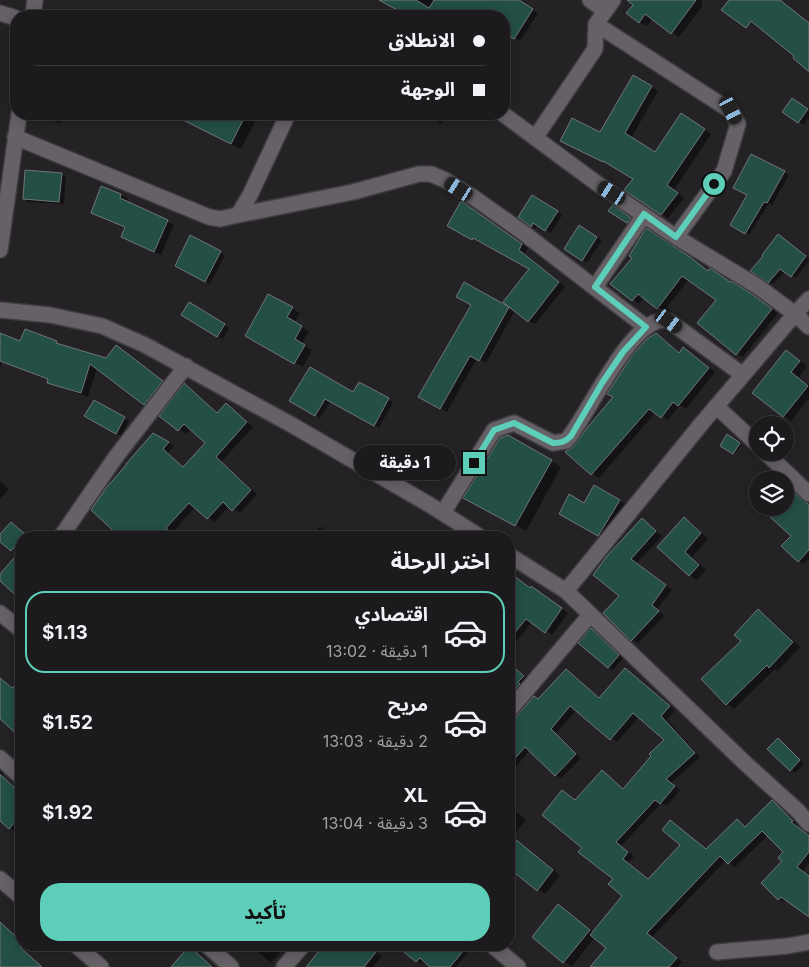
<!DOCTYPE html>
<html lang="ar">
<meta charset="utf-8">
<style>
body{margin:0;font-family:Inter,"Noto Sans Arabic",sans-serif;background:#252325;color:#f1f3f6;direction:rtl;height:100vh;display:flex;flex-direction:column;font-size:19px;white-space:nowrap}
*{box-sizing:border-box;margin:0}
p{font-size:16px;color:#a0a1a3}
.icon{flex:none;width:28px;height:28px;fill:none;stroke:currentColor;stroke-width:2;stroke-linecap:round;stroke-linejoin:round}
.map{position:relative;flex:1;overflow:hidden;direction:ltr}
.details{position:absolute;left:15px;top:531px;width:500px;height:420px;display:flex;flex-direction:column;background:#1c1a1c;border-radius:20px;box-shadow:0 2px 12px #0003,0 0 0 1px #3a383b;direction:rtl}
.details>*{flex:none}
.top-card{position:absolute;left:10px;top:10px;width:500px;height:110px;border-radius:20px;box-shadow:0 2px 12px #0003,0 0 0 1px #3a383b;direction:rtl;display:grid;align-content:center;height:110px;padding:0 25px;background:#1c1a1c}
.tools{position:absolute;left:749px;top:416px;display:grid;gap:10px}
.tools a{display:grid;place-items:center;width:45px;height:45px;border-radius:50%;background:#1c1a1c;box-shadow:0 2px 12px #0003,0 0 0 1px #3a383b;font-size:25px}
.end{position:absolute;width:22px;height:22px;margin:-11px;border:6px solid #5dceb9;background:#111;box-shadow:0 0 0 2px #111}
.from{border-radius:50%}
.bubble{position:absolute;height:35px;border-radius:18px;background:#1c1a1c;box-shadow:0 2px 12px #0003,0 0 0 1px #3a383b;font-size:16px;font-weight:700;line-height:35px;text-align:center;direction:rtl}
.car{position:absolute;width:15px;height:30px;margin:-15px -8px;border-radius:6px;box-shadow:0 0 4px 1px #0007;background:linear-gradient(#222 24%,#8ab4d8 0 40%,#222 0 76%,#8ab4d8 0 86%,#222 0)}
.top-card b{display:flex;align-items:center;gap:18px;height:48px;font-size:19px}
.top-card b+b{border-top:1px solid #3a383b}
.top-card i{width:12px;height:12px;background:#f1f3f6}
ul{padding:0;list-style:none}
li{display:flex;align-items:center;gap:15px;height:82px;margin:0 10px 8px;padding:0 15px;border:2px solid transparent;border-radius:20px}
li div{flex:1}
li b{display:block;font-size:19px}
li em{font-style:normal;font-weight:700}
li.selected{border-color:#5dceb9}
li>.icon{width:45px;height:45px;stroke-width:1.5}
h2{padding:0 25px;font-size:22px;line-height:60px}
.button{display:flex;gap:10px;margin-top:auto;padding:10px 25px}
.button a{flex:1;height:58px;border-radius:20px;background:#5dceb9;color:#111;font-size:20px;font-weight:700;line-height:58px;text-align:center}
.map>svg:first-child{display:block}
.shadow{fill:#0007}
.building{fill:#234f46;stroke:#707675}
.lines{fill:none;stroke-linecap:round;stroke-linejoin:round}
.minor-casing{stroke:#3f3d40;stroke-width:18}
.minor{stroke:#656166;stroke-width:15}
.route{stroke:#5dceb9;stroke-width:6}
</style>
<div class="map">
<svg width="809" height="967" viewBox="0 0 809 967">
<rect width="100%" height="100%" fill="#252226"/>
<path class="shadow" d="M384,0H518L538,13L520,41L504,31V16H397L401,11Z
M638,0H702V6L698,12L679,37L653,18L647,26L639,22Z
M634,77L658,91L631,138L656,153L688,118L711,134L674,190L684,198L668,218L626,190L634,178L610,164V165L568,144L601,134Z
M797,102L809,110V117L804,125L784,112Z
M39,114H63L60,124Z
M173,114H259L241,149Z
M425,114H448L441,124Z
M751,156L789,175L772,205L769,203L749,235L732,224L749,195Z
M61,174L66,177L64,204L29,202L24,199Z
M121,195L128,199L126,202L174,225L161,255L129,240L126,227L92,213Z
M538,199L562,215L551,233L538,225L536,229L520,217Z
M467,207L528,248L525,254L565,287L535,324L528,321L531,269L480,240L479,242L449,225Z
M580,227L602,240L587,263L565,249Z
M653,233L697,262L709,272L758,299L778,313L743,357L737,354L717,300L689,279L664,311L644,297L639,304L612,284Z
M191,237L225,255L210,284L176,266Z
M782,238L809,258V260L796,278L785,271L773,284L752,271Z
M465,284L514,312L486,363L477,358L447,412L419,396L472,304Z
M269,295L300,313L294,323L309,331L302,344L312,350L303,367L247,335Z
M190,303L229,328L223,339L183,315Z
M0,334L21,343L55,349L58,343L64,347L106,360L123,351L169,385L152,408L97,368L88,397L56,386L48,382L49,380L2,362L0,368Z
M656,334L680,353L684,349L690,353L715,372L686,409L680,405L668,420L656,412L599,478L592,474L567,452L574,448L615,397Z
M786,351L807,366L798,378L809,386V398L791,421L754,393Z
M359,383L393,402L379,428L331,400L320,418L291,401L353,394Z
M185,385L191,389L218,413L226,405L233,409L253,427L221,462L257,494L240,513L229,506L215,522L195,507L172,533L177,538H120L154,435L174,446L168,453L184,467L206,443L191,428L186,434L161,416Z
M94,401L129,421L121,436L86,416Z
M508,436L561,467L526,531L465,497Z
M727,436L741,445L735,454L721,445Z
M0,481L9,489L0,499Z
M595,487L627,505L607,539L561,513L585,505Z
M793,493L809,505V558L803,564L799,561L792,536L772,517L780,508H785V502Z
M684,519L692,523L708,539L692,557L706,570L697,580L690,575L659,547Z
M642,520L662,536L637,563L672,590L657,609L664,616L638,643L632,640L621,595Z
M11,523L29,538H21V548L16,553L0,540V536Z
M320,527L327,531L336,538H311Z
M511,576L531,589L538,592L568,613L552,635L532,622L509,651V579Z
M759,610L766,615L800,647L778,671L775,669L734,709L727,704Z
M591,630L623,658L613,670L608,667Z
M509,662L529,680L509,709Z
M626,669L675,710L667,720L700,757L671,783L680,790L667,806L661,803L621,846L634,856L628,863L649,880L682,844L671,821L707,850L737,820L747,828L772,802L778,805L798,825L796,826L809,836V863L802,872L809,877V915L787,900L785,902L779,899L784,851L768,835L735,867L726,860L652,937L682,962L678,967H592L608,948L595,937L572,966L564,961L566,910L593,932L623,895L614,879L584,848L576,801L603,772L624,789L666,740L639,717L617,742L576,710L556,734L581,758L561,778L555,775L530,750L514,769L509,766V721H512L539,700L566,670L600,699Z
M0,677L13,689L15,687L21,691V736L0,714Z
M778,740L783,743L804,764L795,773L790,770Z
M0,770L4,774L2,776L21,793V823L14,831L0,819Z
M509,806L526,820L509,841Z
M518,843L560,875L545,894L509,867V854Z
M0,922L21,941V945L27,946L24,950L42,967H4L0,963Z
M145,945H162L155,953Z
M250,945H287L271,963Z
M323,945H382L376,952L382,956L373,967H307L322,950L320,949Z
M412,945H474L456,967H432L424,960L421,964L417,961Z"/>
<path class="building" d="M379,0H416L429,8L434,0H519L533,9L514,39L504,33V16H396L399,11Z
M627,0H696L671,34L645,14L639,23L626,13L633,5Z
M729,0H780L809,23V72L793,58L794,56L751,21L746,28L721,10Z
M633,75L652,86L625,133L655,152L681,113L705,129L667,185L678,193L661,215L624,190L633,179L603,161V162L560,141L572,118L600,132Z
M792,98L808,109L798,123L782,112Z
M171,114H246L231,144Z
M751,154L785,171L767,203L764,202L745,234L730,225L747,195L733,188Z
M25,170L62,173L59,202L23,199Z
M101,186L121,194L120,198L168,220L154,252L121,237L125,227L91,213Z
M532,195L558,211L545,231L533,223L531,227L518,217Z
M461,201L522,244L519,250L559,282L528,322L503,302L529,269L473,238L472,240L447,226Z
M613,205L631,218L627,223L608,211Z
M579,225L597,237L582,261L564,249Z
M646,228L690,257L708,271L710,268L730,282L731,281L752,294L772,309L736,355L697,323L716,300L682,276L657,309L638,294L632,301L610,284L632,258L629,256Z
M778,234L806,256L791,277L780,269L768,283L750,271L763,256L762,255Z
M190,235L221,251L205,282L175,266Z
M464,282L509,307L479,361L470,356L440,409L418,397L471,305L456,297Z
M268,294L293,307L287,317L302,326L295,339L305,345L294,364L245,336Z
M189,302L225,324L217,337L181,315Z
M25,329L57,341L56,343L106,358L116,345L163,381L144,405L90,364L81,393L47,383L48,379L0,361V333L20,341Z
M656,333L679,353L683,347L709,368L678,406L673,402L661,418L649,409L591,475L565,452L573,447L587,428L613,397L607,394L633,354L647,339Z
M786,350L800,361L791,372L808,386L783,417L752,393Z
M310,367L353,392L359,382L389,398L374,426L325,399L315,416L289,401Z
M184,383L217,413L226,403L247,422L216,457L251,490L232,511L223,502L207,519L189,503L166,528L176,538H121L91,510L106,488L126,465V464L153,433L169,442L163,449L183,467L205,443L184,424L178,431L159,416Z
M94,400L125,417L116,434L84,416Z
M727,434L740,443L733,454L720,446Z
M508,435L552,460L515,526L463,498L500,438Z
M594,485L620,500L598,536L559,514L569,494L584,503Z
M792,491L809,505V550L798,562L781,546L791,536L770,517L778,508H785V500Z
M684,517L701,533L685,552L699,565L689,576L657,547Z
M642,518L656,531L631,559L666,585L652,605L659,611L631,641L603,613L619,596L593,575L607,556Z
M11,522L26,535L21,538V540L11,551L0,542V534Z
M21,550V600L0,581V574Z
M509,572L530,588L531,586L562,608L545,633L526,619L509,640Z
M758,609L793,642L769,668L767,665L726,705L701,679L741,641L734,635Z
M591,628L619,655L608,668L578,643Z
M509,663L524,676L518,682L520,684L509,697Z
M625,668L670,706L661,716L695,753L666,779L675,786L660,804L655,800L616,842L628,852L623,859L648,879L680,845L662,830L670,820L706,849L737,819L745,827L772,800L793,821L791,822L809,836V852L797,867L809,876V917L781,897L778,900L761,883L782,861L778,858L783,852L762,831L728,864L720,856L647,933L677,958L669,967H590L606,948L590,935L622,896L608,884L613,879L578,852L582,848L542,815L562,790L575,800L602,770L623,789L651,756L649,754L664,740L633,713L610,740L570,706L551,729L576,754L555,776L525,747L509,765V720L516,717L534,696L538,699L566,669L599,698Z
M0,678L12,688L15,685L21,691V738L0,719Z
M778,738L800,760L790,771L767,749Z
M0,774L21,794V815L9,829L0,821Z
M509,834L553,870L537,891L509,868Z
M558,904L590,930L563,963L532,937Z
M0,922L21,941V948L42,967H0Z
M324,945H367L376,952L364,967H306Z
M404,945H468L450,967H430L420,958L416,962L404,952L408,948Z
M189,946L212,967H171Z"/>
<g class="lines">
<defs>
<path id="minor" d="M590,0L605,11
M0,13L16,18
M33,16L35,0
M596,24L731,111L738,124L724,171L676,237
M503,114L595,182L676,237L757,286L795,314L809,327
M15,137L209,217L220,219L238,215L250,195L288,114
M535,138L595,49L596,24L613,0
M238,215L353,192L419,174H431L445,180L473,197L521,231L646,327
M0,250L19,114
M595,287L644,215
M0,310L50,315L102,326L145,345L292,425L430,505L482,538
M716,406L758,445
M765,452L809,494
M443,513L494,430L514,423L553,443L566,441C587,419 633,310 669,321L743,375
M60,538L115,458L186,366
M509,555L566,591L746,764L798,811L809,824
M566,591L702,423L795,314L809,299
M0,613L21,630
M509,711L590,615
M0,758L21,777
M0,879L21,897
M76,945L101,967
M207,945L231,967
M492,945L518,967
M717,952L788,946L809,942
M284,967L303,945"/>
</defs>
<use href="#minor" class="minor-casing"/>
<use href="#minor" class="minor"/>
</g>
<g class="lines">
<path class="route" d="M474,463L494,430L514,423L553,443C561,443 565,442 571,436L602,383L623,352L646,327L595,287L644,214L676,237L714,184"/>
</g>
</svg>
<div class="tools">
<a><svg class="icon" aria-label="locate" viewBox="0 0 24 24"><circle cx="12" cy="12" r="6"/><path d="M12 2v4M12 18v4M2 12h4M18 12h4"/></svg></a>
<a><svg class="icon" aria-label="layers" viewBox="0 0 24 24"><path d="M12 4l9 5-9 5-9-5zM3 14l9 5 9-5"/></svg></a>
</div>
<i class="end from" style="left:714px;top:184px"></i>
<i class="end" style="left:474px;top:463px"></i>
<div class="bubble" style="left:354px;top:445px;width:102px">1 دقيقة</div>
<i class="car" style="left:731px;top:110px;rotate:152deg"></i>
<i class="car" style="left:459px;top:189px;rotate:302deg"></i>
<i class="car" style="left:612px;top:193px;rotate:303deg"></i>
<i class="car" style="left:669px;top:321px;rotate:126deg"></i>
<div class="top-card">
<b><i class="from"></i>الانطلاق</b>
<b><i></i>الوجهة</b>
</div>
<section class="details">
<h2>اختر الرحلة</h2>
<ul>
<li class="selected"><svg class="icon" aria-label="car" viewBox="0 0 24 24"><path d="M5 17H2v-5l4-1 3-4h7l3 4 3 1v5h-3M9 17h6M6 11h13"/><circle cx="7" cy="17" r="2"/><circle cx="17" cy="17" r="2"/></svg><div><b>اقتصادي</b><p>1 دقيقة · 13:02</p></div><em>$1.13</em></li>
<li><svg class="icon" aria-label="car" viewBox="0 0 24 24"><path d="M5 17H2v-5l4-1 3-4h7l3 4 3 1v5h-3M9 17h6M6 11h13"/><circle cx="7" cy="17" r="2"/><circle cx="17" cy="17" r="2"/></svg><div><b>مريح</b><p>2 دقيقة · 13:03</p></div><em>$1.52</em></li>
<li><svg class="icon" aria-label="car" viewBox="0 0 24 24"><path d="M5 17H2v-5l4-1 3-4h7l3 4 3 1v5h-3M9 17h6M6 11h13"/><circle cx="7" cy="17" r="2"/><circle cx="17" cy="17" r="2"/></svg><div><b>XL</b><p>3 دقيقة · 13:04</p></div><em>$1.92</em></li>
</ul>
<div class="button"><a>تأكيد</a></div>
</section>
</div>
